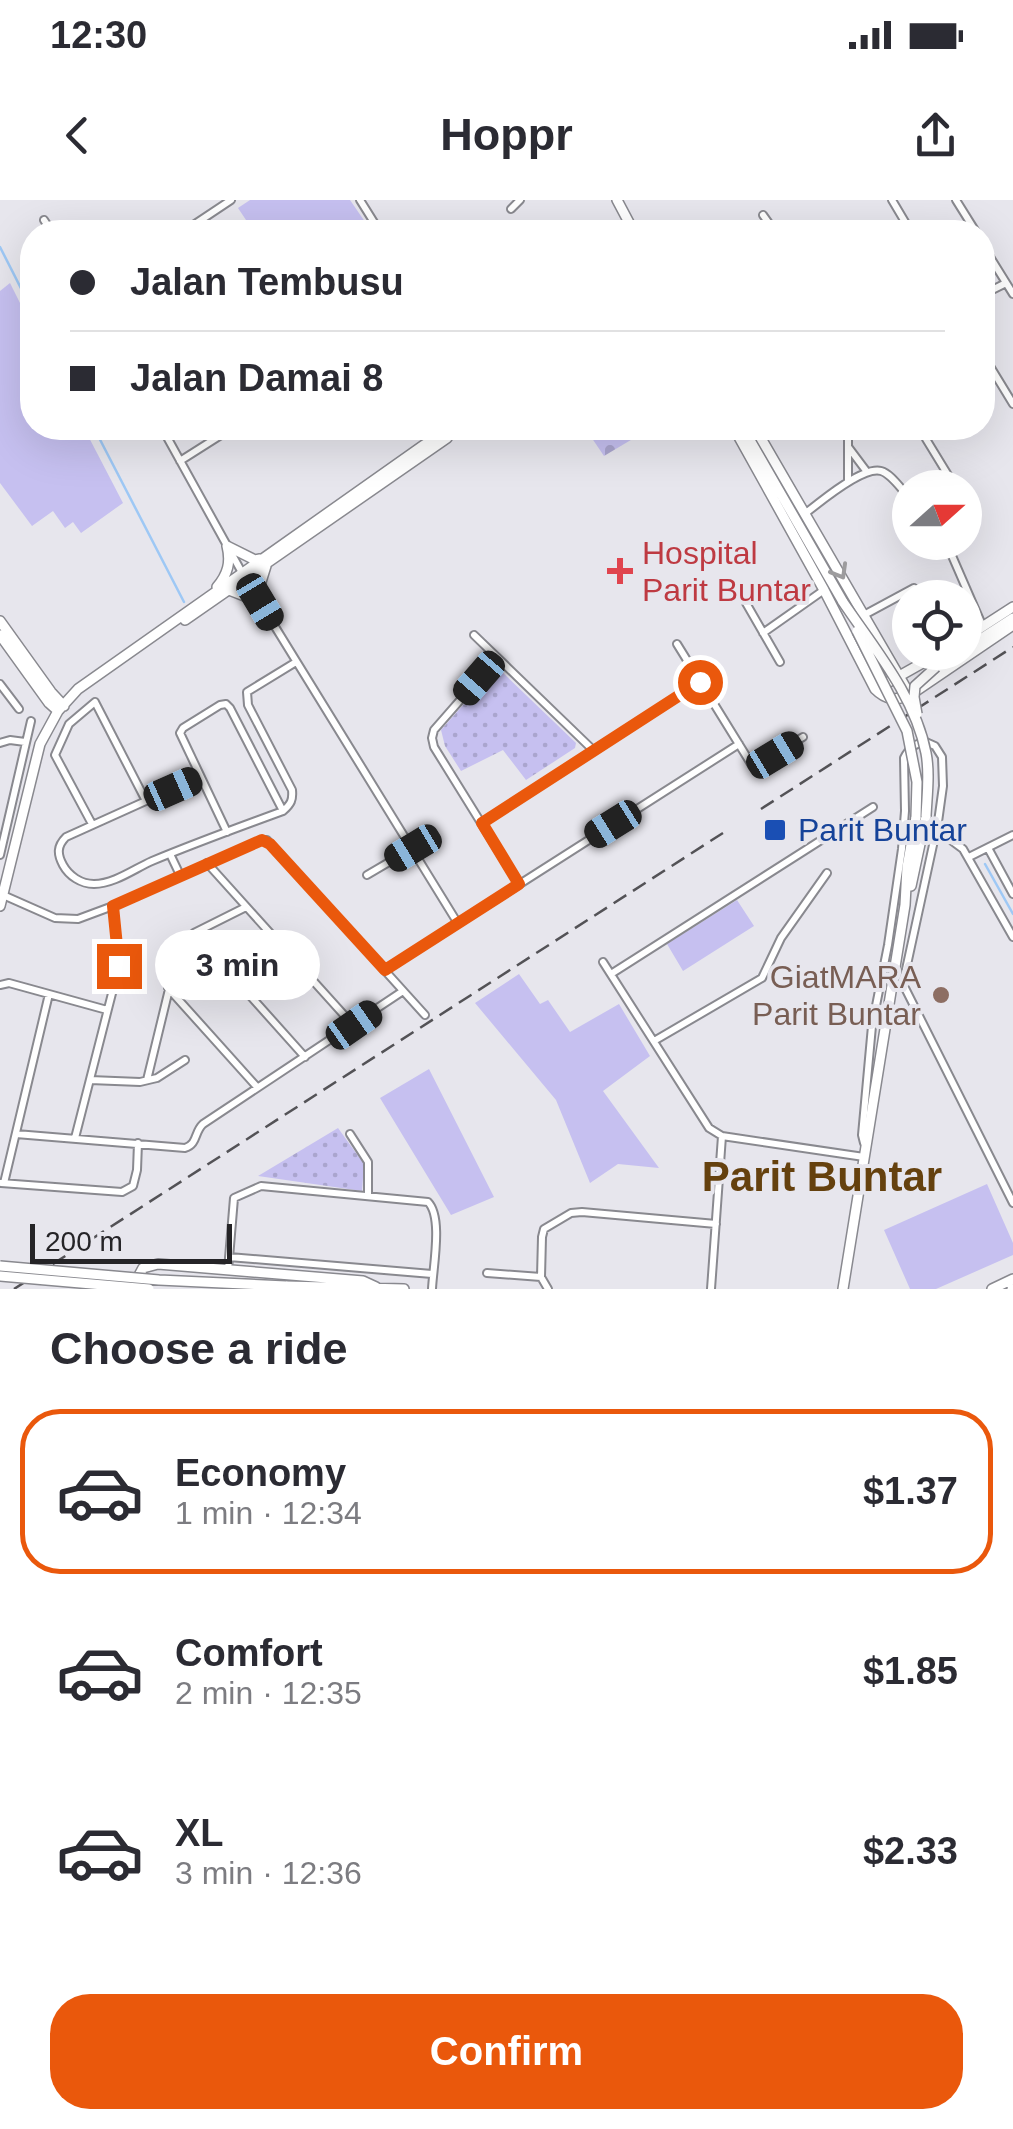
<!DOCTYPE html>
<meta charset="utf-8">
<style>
body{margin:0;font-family:Arial,sans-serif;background:#f7f7f7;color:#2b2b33;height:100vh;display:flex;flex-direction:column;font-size:38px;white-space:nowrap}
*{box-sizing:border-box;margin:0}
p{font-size:32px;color:#7c7c81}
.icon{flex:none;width:55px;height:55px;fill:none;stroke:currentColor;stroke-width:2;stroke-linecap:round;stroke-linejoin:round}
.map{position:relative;height:1089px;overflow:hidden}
.sheet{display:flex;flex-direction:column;background:#fff;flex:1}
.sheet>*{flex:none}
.banner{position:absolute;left:20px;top:20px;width:975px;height:220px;border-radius:40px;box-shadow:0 10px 40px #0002;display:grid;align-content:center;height:220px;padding:0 50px;background:#fff}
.needle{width:65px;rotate:69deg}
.controls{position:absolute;left:892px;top:270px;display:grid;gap:20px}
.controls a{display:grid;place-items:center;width:90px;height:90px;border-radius:50%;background:#fff;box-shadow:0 10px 40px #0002;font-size:50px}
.scale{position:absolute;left:30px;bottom:25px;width:202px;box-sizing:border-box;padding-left:10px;border:5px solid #252427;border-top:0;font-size:28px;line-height:35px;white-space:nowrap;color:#252427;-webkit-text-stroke:8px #e7e6ed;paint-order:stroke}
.end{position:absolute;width:45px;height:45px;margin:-22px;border:12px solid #ea580c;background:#fff;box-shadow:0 0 0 5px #fff}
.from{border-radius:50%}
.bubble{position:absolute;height:70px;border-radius:35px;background:#fff;box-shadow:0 10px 40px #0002;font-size:32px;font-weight:600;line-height:70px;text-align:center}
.car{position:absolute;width:30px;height:60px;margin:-30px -15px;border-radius:12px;box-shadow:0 0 8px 2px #0007;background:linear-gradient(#222 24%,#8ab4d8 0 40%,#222 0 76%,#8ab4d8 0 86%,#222 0)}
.banner b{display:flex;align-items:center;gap:35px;height:95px;font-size:38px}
.banner b+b{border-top:2px solid #e1e1e2}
.banner i{width:25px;height:25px;background:#2b2b33}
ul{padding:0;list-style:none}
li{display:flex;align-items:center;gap:30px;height:165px;margin:0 20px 15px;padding:0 30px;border:5px solid transparent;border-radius:40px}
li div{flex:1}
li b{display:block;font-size:38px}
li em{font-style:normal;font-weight:600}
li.current{border-color:#ea580c}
li>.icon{width:90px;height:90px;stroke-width:1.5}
h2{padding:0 50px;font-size:45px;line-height:120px}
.cta{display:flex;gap:20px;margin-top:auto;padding:20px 50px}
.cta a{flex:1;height:115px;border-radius:40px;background:#ea580c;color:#fff;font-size:40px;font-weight:600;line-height:115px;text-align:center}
.status{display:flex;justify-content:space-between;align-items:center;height:70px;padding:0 50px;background:#fff;direction:ltr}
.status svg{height:28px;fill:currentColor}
header{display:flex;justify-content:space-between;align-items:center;height:130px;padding:0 50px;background:#fff;font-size:45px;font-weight:600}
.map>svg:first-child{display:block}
.grass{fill:#c6c0f0}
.cemetery{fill:url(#cemetery-stones)}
.park{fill:url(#park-dots)}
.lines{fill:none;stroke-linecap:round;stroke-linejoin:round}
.stream{stroke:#9ec8f5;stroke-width:2.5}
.street-casing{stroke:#89898f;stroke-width:10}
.secondary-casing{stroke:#89898f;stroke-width:12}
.street{stroke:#fff;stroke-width:6}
.secondary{stroke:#fff;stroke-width:9}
.rail{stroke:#535256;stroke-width:2.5;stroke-dasharray:15 8;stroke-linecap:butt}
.secondary-bridge-casing{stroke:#89898f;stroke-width:12;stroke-linecap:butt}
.secondary-bridge{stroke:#fff;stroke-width:9}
.oneway{stroke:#9d9c9e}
.route{stroke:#ea580c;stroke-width:12}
.health-dot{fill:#e0444e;stroke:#e7e6ed;stroke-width:4}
.transit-dot{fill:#1a4fb4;stroke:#e7e6ed;stroke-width:4}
.education-dot{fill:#8d6e63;stroke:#e7e6ed;stroke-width:4}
.labels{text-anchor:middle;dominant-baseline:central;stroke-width:8;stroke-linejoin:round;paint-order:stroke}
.health-label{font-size:32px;fill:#be3a42;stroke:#e7e6ed;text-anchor:start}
.transit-label{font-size:32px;fill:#164399;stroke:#e7e6ed;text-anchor:start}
.education-label{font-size:32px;fill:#785e54;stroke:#e7e6ed;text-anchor:end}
.district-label{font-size:42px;font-weight:bold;fill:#65410e;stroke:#e7e6ed}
</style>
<div class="status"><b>12:30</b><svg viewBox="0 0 49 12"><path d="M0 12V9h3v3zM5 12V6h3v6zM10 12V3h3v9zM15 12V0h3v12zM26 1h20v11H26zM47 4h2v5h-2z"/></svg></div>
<header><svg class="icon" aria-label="back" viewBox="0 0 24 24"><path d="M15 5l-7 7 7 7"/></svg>Hoppr<svg class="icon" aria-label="share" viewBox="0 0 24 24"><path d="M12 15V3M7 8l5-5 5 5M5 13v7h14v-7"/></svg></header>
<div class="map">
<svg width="1013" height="1089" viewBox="0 0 1013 1089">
<defs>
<pattern id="cemetery-stones" width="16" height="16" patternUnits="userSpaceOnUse" patternTransform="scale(2.5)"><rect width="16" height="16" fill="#c6c0f0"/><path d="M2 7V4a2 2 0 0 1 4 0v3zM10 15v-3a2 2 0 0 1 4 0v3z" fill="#aaa5ce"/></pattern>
<pattern id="park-dots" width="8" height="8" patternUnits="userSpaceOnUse" patternTransform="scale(2.5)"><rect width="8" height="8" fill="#c6c0f0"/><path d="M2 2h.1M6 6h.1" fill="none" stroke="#aaa5ce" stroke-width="1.8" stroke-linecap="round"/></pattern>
</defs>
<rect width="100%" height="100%" fill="#e7e6ed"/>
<path class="grass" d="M250,0H350L372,32H238L250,26L238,8Z
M10,83L32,127V228H84L123,303L81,333L73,322L65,328L53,311L32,326L0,283V91Z
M737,700L754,726L683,771L667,744Z
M519,774L540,804L548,800L570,832L619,804L650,856L603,891L659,968L618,964L590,983L556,900L475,803Z
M429,869L494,997L451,1015L380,898Z
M987,984L1013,1043V1055L936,1089H910L884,1030Z"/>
<path class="cemetery" d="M585,228H651L604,256Z"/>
<path class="park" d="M499,469L576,543L575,548L526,580L503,550L461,571L445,546L441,530L493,471Z
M338,928L364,964L362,991L258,976Z"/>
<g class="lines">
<path class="stream" d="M0,47L32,110
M94,228L184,402
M985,664L1013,714"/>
<defs>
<path id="street" d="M360,0L380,32
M892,0L911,32
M956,0L976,32
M511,9L520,0
M763,15L775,32
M44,20L52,32
M183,32L231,0
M982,44L1013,94
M982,95L1006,83
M982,153L1013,204
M162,228L245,378L457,722
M923,228L926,239L948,275L947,281L938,288
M849,248L867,272
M180,261L232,228
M848,281V234L853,228
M806,313C821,301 863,266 881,271C892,274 902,291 910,298
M946,342L983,427
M746,403L780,462
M864,415L914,388
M763,433L824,390
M474,435L593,550
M677,444L753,567L803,537
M497,458L434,530L432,538L434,547L519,684
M0,484L19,509
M0,543L10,540L25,542
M199,577L66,637C57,646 57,654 63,665C69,676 81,684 94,684C114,684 134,669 152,661C195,643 239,627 283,611C291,604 293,600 292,590L248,505L247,492L296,462
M482,623L700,482
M92,624L55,555L69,524L95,502L146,601
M936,629L963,649L1013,737
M227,632L180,533L183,528L220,505L226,504L230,508L283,611
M988,648L1013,694
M170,654L180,675
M0,655L31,521
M969,657L1013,635
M207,663L353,825
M367,675L413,648
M3,695L55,718L78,719L113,706L262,640H267L425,815
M194,733L305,857
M603,762L709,928L722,936L864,957
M385,770L739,544
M611,774L873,607
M0,785L9,783L107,810
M168,788L257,887
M654,841L762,778L781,738L827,673
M90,880L140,882L157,878L185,860
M147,880L179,748L194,733L246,707
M16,934L185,948C198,944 194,932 203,924L403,791
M350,934L368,962V995
M75,938L119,766L113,706
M864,943L862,935L872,826L888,745L902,649L905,611L904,558C909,548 915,543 926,542L935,546L942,557L943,586L938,622L905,774L904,786L1013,1003
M1,983L122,992L133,986L137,970L138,943
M4,983L49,794
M229,1057L432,1074
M228,1070L234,998L261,986L428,1002C443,1017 433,1067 432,1089
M487,1073L541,1077L548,1089
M541,1077L542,1037L544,1029L571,1013L582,1012L716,1024
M711,1089L722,936"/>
<path id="secondary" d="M617,0L634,32
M734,228L824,390L875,489C886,500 896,501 910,495L1013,425
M743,228L843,402
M755,228L910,495
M227,346L255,360L260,359
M217,387C228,374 231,362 227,346
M229,390L260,402L261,382L266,366
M185,420L447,238L451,231
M0,421L51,492L64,506
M0,435L49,503L58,511
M965,438L1013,407
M965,449L1013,418
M936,467L959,452
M878,488L942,452
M911,686L926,616
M0,706L40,544L58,511L78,489L424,245L444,232L456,228
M136,1081L143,1068L158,1064L363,1081L376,1087
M286,1086L404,1089
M843,1089L905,705L907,667L916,617
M992,1089L1013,1079
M1012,1089L1013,1088"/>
</defs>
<use href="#street" class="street-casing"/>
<use href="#secondary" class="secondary-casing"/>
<use href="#street" class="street"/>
<use href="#secondary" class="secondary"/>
<path class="rail" d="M761,609L1013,447
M14,1089L726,631"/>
<defs>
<path id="secondary-bridge" d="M843,402C874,448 915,496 926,553C930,573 927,595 926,616
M857,431L907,531L917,582L916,617
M917,514L914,497L915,486L936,467
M0,1066L159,1080L286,1086
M0,1076L149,1089"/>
</defs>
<use href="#secondary-bridge" class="secondary-bridge-casing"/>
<use href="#secondary-bridge" class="secondary-bridge"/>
</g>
<defs><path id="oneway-chevron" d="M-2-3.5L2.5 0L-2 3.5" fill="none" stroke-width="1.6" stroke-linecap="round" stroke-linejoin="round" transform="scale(2.5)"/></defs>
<use class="oneway" href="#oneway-chevron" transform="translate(840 372) rotate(60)"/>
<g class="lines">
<path class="route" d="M119,766L113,706L262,640L270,644L385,770L519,684L482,623L700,482"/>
</g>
<path class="health-dot" d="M615 356h10v10h10v10h-10v10h-10v-10h-10v-10h10z"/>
<rect class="transit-dot" x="763" y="618" width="24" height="24" rx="5"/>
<circle class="education-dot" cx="941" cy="795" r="10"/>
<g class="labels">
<g class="health-label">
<text x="642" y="353">Hospital<tspan x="642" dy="37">Parit Buntar</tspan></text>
</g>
<g class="transit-label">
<text x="798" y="630">Parit Buntar</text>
</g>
<g class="education-label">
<text x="921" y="777">GiatMARA<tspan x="921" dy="37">Parit Buntar</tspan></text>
</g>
<g class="district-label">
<text x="822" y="976">Parit Buntar</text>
</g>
</g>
</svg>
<div class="controls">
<a><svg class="needle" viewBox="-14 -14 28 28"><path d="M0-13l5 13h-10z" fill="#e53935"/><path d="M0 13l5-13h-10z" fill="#7c7c81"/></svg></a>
<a><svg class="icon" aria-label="locate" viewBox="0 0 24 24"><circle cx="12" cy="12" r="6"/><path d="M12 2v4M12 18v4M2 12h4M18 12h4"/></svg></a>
</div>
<div class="scale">200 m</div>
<i class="end from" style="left:700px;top:482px"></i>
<i class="end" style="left:119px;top:766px"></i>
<div class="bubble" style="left:155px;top:730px;width:165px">3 min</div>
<i class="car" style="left:260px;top:402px;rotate:149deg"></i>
<i class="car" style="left:479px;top:478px;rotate:221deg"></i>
<i class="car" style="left:775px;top:555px;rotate:59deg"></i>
<i class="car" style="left:173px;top:589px;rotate:66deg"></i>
<i class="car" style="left:613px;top:624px;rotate:238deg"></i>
<i class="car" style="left:413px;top:648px;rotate:239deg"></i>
<i class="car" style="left:354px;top:825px;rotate:55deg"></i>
<div class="banner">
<b><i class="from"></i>Jalan Tembusu</b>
<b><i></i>Jalan Damai 8</b>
</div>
</div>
<section class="sheet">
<h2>Choose a ride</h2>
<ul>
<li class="current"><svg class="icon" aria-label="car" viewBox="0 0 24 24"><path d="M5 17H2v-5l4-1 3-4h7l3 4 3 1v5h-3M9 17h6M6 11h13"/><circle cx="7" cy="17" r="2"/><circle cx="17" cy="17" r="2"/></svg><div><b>Economy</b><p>1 min · 12:34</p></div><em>$1.37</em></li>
<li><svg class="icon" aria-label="car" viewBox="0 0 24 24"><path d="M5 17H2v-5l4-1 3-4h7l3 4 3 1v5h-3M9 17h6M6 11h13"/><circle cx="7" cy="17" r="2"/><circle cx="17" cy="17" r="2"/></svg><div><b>Comfort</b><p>2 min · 12:35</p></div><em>$1.85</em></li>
<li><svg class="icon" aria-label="car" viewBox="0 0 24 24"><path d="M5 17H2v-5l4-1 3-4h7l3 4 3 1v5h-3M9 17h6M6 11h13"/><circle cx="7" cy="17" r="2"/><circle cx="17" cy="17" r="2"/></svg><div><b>XL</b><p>3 min · 12:36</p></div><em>$2.33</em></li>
</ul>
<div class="cta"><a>Confirm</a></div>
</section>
